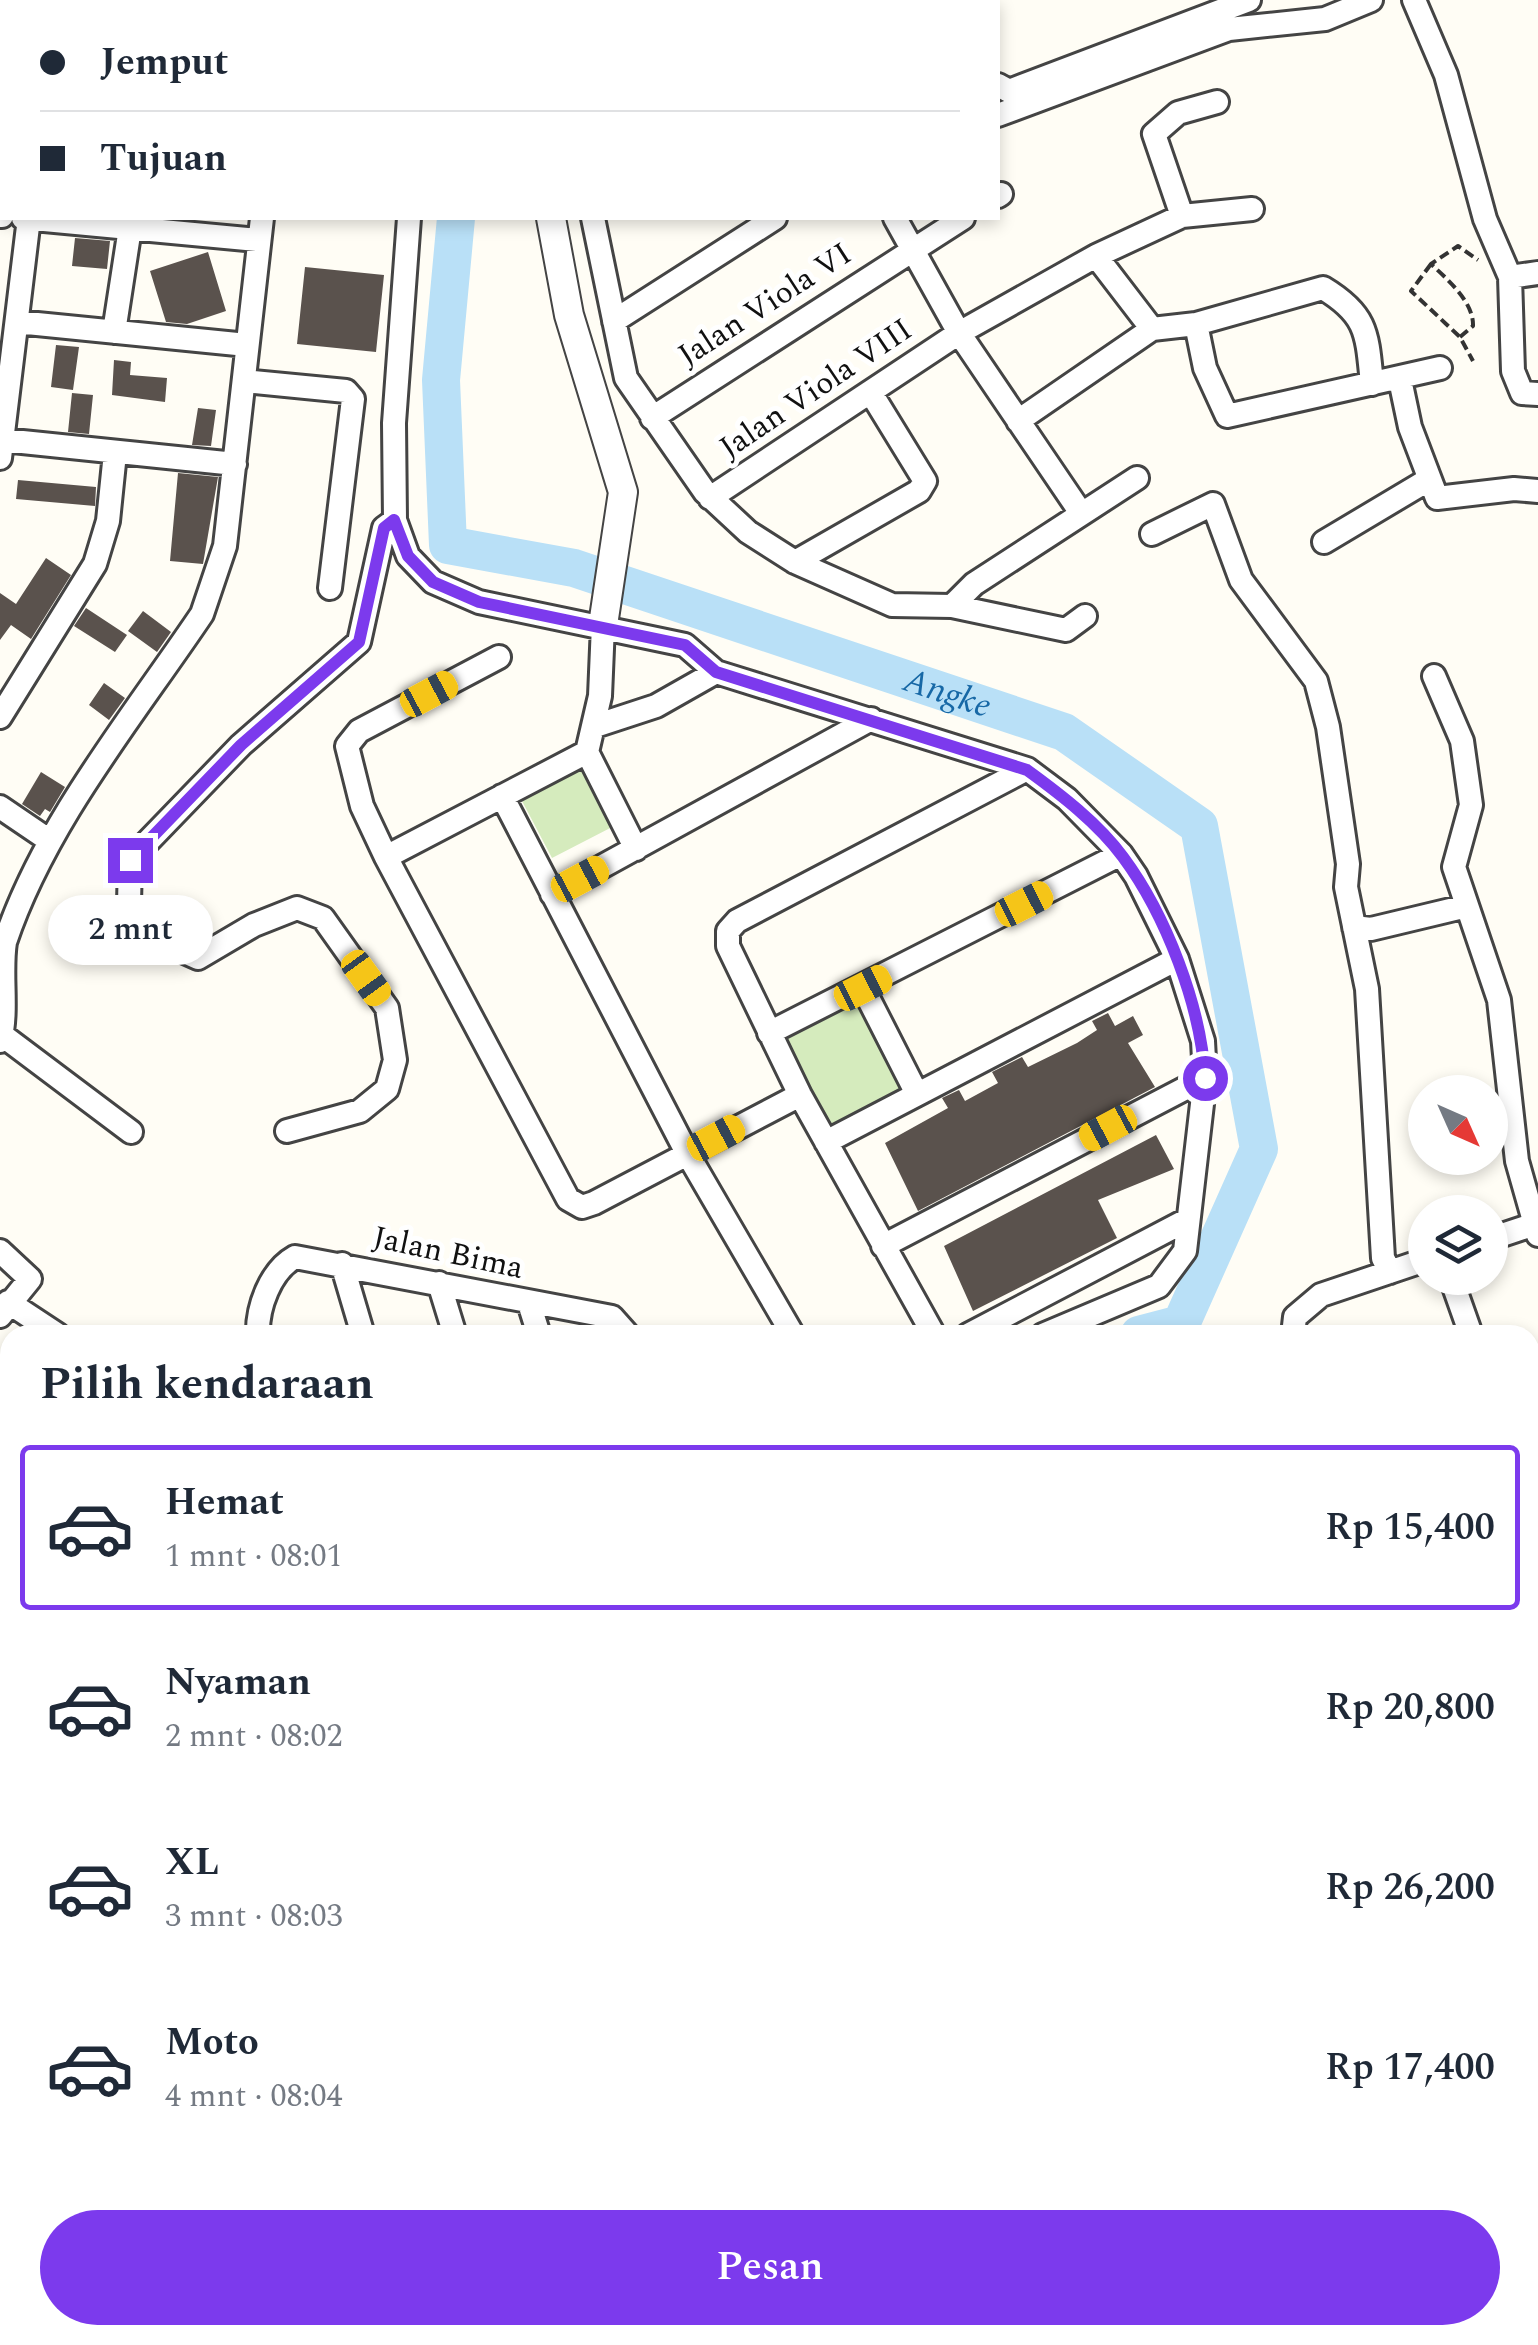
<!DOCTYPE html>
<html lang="id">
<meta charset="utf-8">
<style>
body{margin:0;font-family:Spectral,serif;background:#f2f2f3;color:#1f2937;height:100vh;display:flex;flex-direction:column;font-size:38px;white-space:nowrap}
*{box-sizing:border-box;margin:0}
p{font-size:32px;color:#747a83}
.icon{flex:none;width:55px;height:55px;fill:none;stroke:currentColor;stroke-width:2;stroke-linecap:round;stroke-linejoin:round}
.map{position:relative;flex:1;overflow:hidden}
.details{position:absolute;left:0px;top:1325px;width:1540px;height:1020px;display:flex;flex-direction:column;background:#fff;border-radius:30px 30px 0 0;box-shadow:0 5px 15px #0003}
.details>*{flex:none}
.banner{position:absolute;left:0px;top:0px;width:1000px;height:220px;box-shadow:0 5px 15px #0003;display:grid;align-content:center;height:220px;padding:0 40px;background:#fff}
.needle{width:65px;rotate:135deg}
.controls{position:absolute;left:1408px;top:1075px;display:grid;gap:20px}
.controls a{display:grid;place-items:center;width:100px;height:100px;border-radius:50%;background:#fff;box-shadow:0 5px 15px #0003;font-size:50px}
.end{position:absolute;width:45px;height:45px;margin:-22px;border:12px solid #7c3aed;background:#fff;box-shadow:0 0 0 5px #fff}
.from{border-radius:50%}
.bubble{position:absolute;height:70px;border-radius:35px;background:#fff;box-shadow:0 5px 15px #0003;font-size:32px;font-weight:600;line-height:70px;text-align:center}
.car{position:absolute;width:30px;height:60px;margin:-30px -15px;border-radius:12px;box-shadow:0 0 8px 2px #0007;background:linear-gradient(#f5c518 24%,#345 0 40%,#f5c518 0 76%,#345 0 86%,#f5c518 0)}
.banner b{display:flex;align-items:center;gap:35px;height:95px;font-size:38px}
.banner b+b{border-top:2px solid #e0e1e3}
.banner i{width:25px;height:25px;background:#1f2937}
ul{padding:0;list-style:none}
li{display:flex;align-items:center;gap:30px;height:165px;margin:0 20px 15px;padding:0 20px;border:5px solid transparent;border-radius:10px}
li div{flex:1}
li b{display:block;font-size:38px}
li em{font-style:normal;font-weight:600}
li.current{border-color:#7c3aed}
li>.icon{width:90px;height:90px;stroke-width:1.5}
h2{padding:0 40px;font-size:45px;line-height:120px}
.action{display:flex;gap:20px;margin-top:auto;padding:20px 40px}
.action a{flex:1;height:115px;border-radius:60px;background:#7c3aed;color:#fff;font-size:40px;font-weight:600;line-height:115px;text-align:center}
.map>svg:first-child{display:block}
.green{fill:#d5ebbd}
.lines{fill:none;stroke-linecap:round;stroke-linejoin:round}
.river{stroke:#b9e0f7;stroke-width:38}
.building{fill:#5a524d}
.service-casing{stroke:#444;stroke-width:16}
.minor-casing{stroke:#444;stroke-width:28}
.tertiary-casing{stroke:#444;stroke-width:32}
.path{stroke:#333;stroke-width:4;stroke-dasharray:10 5;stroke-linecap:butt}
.service{stroke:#fff;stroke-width:11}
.minor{stroke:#fff;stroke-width:22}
.tertiary{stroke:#fff;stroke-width:28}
.route{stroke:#7c3aed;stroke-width:12}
.labels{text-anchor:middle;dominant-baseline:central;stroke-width:10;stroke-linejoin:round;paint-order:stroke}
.street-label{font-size:32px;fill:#111;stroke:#fff}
.water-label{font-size:35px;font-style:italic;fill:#1768a6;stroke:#fff}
</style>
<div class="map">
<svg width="1538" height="2345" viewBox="0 0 1538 2345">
<rect width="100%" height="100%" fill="#fffdf5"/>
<path class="green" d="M585,766L616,825L552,858L521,799Z
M860,996L908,1089L831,1131L777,1035Z"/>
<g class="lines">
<g class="river">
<path d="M493,2L494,0"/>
<path id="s1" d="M456,218L441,380L448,545L574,568L1064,732L1199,826L1259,1149L1181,1324L1139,1335"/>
<path d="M901,2345L902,2335"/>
</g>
</g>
<path class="building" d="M75,238L110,241L107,269L72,266Z
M208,252L226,311L187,324L166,322L150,271Z
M305,267L384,275L376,352L297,344Z
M56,345L79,347L73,390L51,387Z
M114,360L131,362L130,375L167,378L165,402L112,395Z
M72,393L93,395L89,434L68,432Z
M198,408L216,410L211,446L192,445Z
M178,473L218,477L203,564L170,561Z
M18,480L96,487L95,506L16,499Z
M46,558L71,575L31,639L11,625L0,640V593L16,604Z
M86,608L127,635L115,652L74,626Z
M143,611L171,632L157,652L128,631Z
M104,683L125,698L109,720L89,705Z
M41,772L65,787L50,812L45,809L40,816L22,804Z
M1108,1013L1115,1026L1133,1016L1143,1035L1128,1043L1155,1087L918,1211L885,1143L948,1108L942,1098L959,1090L965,1101L998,1083L992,1072L1022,1057L1028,1067L1077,1043L1097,1030L1092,1021Z
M1156,1135L1174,1169L1098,1200L1117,1238L973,1311L944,1246Z"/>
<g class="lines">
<defs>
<path id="service" d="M1530,1597L1538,1595"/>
<path id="minor" d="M588,0L595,2
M935,0L937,2
M962,0L963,2
M1414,0L1446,75L1485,219L1510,277L1513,371L1522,393L1538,394
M56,2V0
M173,2V0
M289,2V0
M398,2V0
M437,2V0
M615,2L617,0
M998,85L1009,91L1249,0
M0,87H2
M998,115L1229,29L1325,19L1371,0
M0,136L2,137
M998,196L1001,194
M0,216H2
M1182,216L1154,134L1178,113L1217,102
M23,218L257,240
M409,218L394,423L395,520L408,556L433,582L479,602L685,645L716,672
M593,218L626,378L705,492L748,532L795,562L892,605L952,606L1066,630L1085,616
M895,218L959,333L1081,513
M1096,256L1152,329L1196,324L1323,288C1368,315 1367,334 1372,384
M1510,277L1538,273
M614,321L775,218
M17,322L247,345
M1196,324L1205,368L1227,416L1440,368
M114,332L130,228
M244,381L346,391L353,399L330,588
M1402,389L1410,427L1437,498L1514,489L1538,491
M652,418L963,218
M1018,421L1152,329
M3,440L235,464
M0,458L29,218
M710,498L959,333L1096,256L1182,216L1252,209
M1152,534L1213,504L1241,580L1316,681L1328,727L1348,864L1346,887L1367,989L1383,1258L1390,1272
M1324,542L1428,480
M795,562L919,491L925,481L871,393
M952,606L974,584L1137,478
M603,625L600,696L587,752L636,849
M499,657L359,731L347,746L362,806L386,857L568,1199L582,1207L594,1203L800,1095
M1434,676L1462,741L1471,805L1454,867L1499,1000L1517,1161L1538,1235
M0,717L95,564L108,521L115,453
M595,726L656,706L716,672L1027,769L1067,799L1121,854L1136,876L1177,959L1203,1041L1205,1078L1185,1251L1159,1286L1043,1335
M502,796L687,1153L793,1335
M0,807L50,841
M386,857L587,752
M552,894L871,719
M1354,927L1371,929L1467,906
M863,988L916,1092
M769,1033L1121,854
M2,1035L131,1132
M0,1041C8,1010 0,973 5,942C45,823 132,718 202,614L225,546L262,218
M287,1131L360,1111L387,1089L395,1060L387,1008L323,918L297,908L254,925L198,958L169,945L129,904L130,860L241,745L359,642L384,528L395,520
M826,1142L1177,959
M1490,1239L1538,1223
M883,1246L1205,1078
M0,1251L30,1279L0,1316
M342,1264L363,1335
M1451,1278L1469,1329
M439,1283L455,1335
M8,1302L58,1335
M529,1303L539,1335
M258,1335C257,1308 270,1271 295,1257L612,1317L628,1335
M934,1335L800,1095L728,946V931L737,921L1027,769
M968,1335L1187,1220
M1293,1335L1295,1317L1321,1295L1425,1260
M0,1423L10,1434
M1530,1439L1538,1436
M0,1480L10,1493
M1530,1528L1538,1525
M0,1840L10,1848
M1530,1858L1538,1870
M1530,1996L1538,1994
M1530,2183L1538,2180
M6,2211L10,2210
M1530,2223L1538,2242
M256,2345L258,2335
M392,2345L406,2335
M551,2345L565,2335
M777,2345L782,2335"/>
<path id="tertiary" d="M566,2V0
M551,218L569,315L623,492L603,625"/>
</defs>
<use href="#service" class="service-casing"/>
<use href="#minor" class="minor-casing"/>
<use href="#tertiary" class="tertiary-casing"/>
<path class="path" d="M1431,264L1411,291L1460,337L1473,361
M1460,337L1473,326C1474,302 1447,279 1431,264L1458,246L1478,260"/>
<use href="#service" class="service"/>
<use href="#minor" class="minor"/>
<use href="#tertiary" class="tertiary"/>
</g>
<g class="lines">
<path class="route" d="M130,860L241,745L359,642L384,528L394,520L408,556L433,582L479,602L685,645L716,672L1027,770C1060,794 1098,823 1123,857C1166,915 1201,1006 1205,1078"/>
</g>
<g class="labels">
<g class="street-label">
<text transform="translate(765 305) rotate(-33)">Jalan Viola VI</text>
<text transform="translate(816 389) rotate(-34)">Jalan Viola VIII</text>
<text transform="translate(448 1253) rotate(12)">Jalan Bima</text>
</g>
<g class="water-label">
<text stroke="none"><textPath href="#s1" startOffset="850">Angke</textPath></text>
</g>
</g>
</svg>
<div class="controls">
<a><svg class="needle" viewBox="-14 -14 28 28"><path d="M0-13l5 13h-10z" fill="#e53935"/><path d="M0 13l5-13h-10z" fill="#747a83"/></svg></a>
<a><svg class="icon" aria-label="layers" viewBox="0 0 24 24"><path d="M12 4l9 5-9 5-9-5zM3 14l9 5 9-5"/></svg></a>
</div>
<i class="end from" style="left:1205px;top:1078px"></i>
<i class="end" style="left:130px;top:860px"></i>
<div class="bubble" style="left:48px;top:895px;width:165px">2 mnt</div>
<i class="car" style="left:429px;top:694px;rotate:62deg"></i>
<i class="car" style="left:580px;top:879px;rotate:62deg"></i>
<i class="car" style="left:1024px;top:904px;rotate:63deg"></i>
<i class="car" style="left:366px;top:978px;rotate:144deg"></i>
<i class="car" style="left:863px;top:988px;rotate:63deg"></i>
<i class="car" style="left:1108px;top:1128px;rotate:242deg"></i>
<i class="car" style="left:716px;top:1138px;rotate:62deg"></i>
<div class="banner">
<b><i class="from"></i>Jemput</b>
<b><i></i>Tujuan</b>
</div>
<section class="details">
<h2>Pilih kendaraan</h2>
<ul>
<li class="current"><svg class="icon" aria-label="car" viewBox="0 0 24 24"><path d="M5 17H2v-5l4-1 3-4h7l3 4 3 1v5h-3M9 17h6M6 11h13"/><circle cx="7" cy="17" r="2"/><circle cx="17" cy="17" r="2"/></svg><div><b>Hemat</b><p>1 mnt · 08:01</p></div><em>Rp 15,400</em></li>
<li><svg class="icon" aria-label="car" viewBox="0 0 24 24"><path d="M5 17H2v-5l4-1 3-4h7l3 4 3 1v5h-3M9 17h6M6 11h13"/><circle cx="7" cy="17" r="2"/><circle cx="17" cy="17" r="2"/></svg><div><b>Nyaman</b><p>2 mnt · 08:02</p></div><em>Rp 20,800</em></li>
<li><svg class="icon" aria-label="car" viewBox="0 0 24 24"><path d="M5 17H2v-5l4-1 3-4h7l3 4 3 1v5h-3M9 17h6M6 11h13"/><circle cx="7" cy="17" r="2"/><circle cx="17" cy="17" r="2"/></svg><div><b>XL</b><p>3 mnt · 08:03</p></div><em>Rp 26,200</em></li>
<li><svg class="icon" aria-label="car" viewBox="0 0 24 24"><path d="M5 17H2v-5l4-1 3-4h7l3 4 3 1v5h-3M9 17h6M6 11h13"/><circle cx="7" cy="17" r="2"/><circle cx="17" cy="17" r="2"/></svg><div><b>Moto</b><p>4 mnt · 08:04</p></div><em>Rp 17,400</em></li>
</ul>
<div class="action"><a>Pesan</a></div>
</section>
</div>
